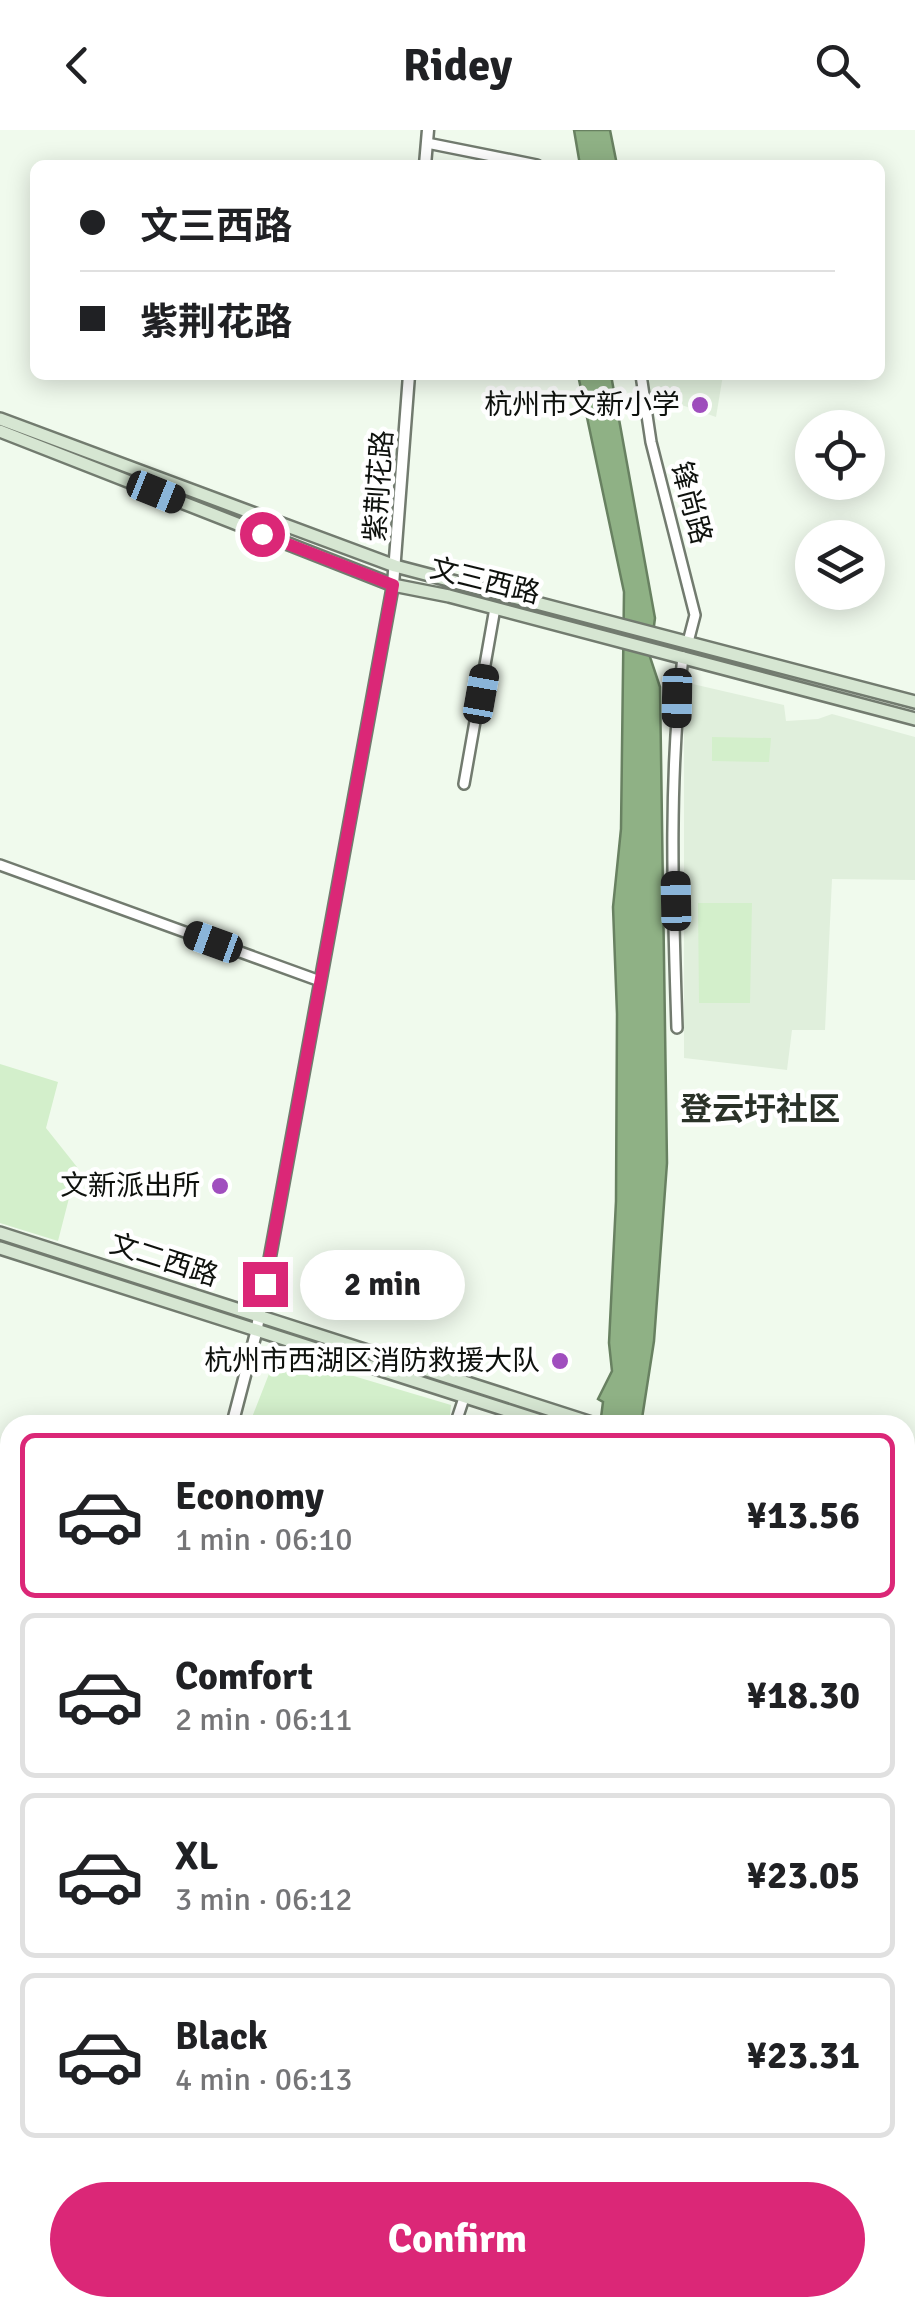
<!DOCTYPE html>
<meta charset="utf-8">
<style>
body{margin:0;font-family:Signika,"Noto Sans SC",sans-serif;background:#f6f6f6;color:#202124;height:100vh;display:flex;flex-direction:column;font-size:38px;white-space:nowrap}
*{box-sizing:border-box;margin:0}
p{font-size:32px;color:#757577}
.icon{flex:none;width:55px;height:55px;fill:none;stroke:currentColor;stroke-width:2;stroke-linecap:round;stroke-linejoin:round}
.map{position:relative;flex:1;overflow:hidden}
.sheet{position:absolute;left:0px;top:1285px;width:915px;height:902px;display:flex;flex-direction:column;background:#fff;border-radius:30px 30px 0 0;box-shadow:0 5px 25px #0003}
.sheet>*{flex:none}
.guide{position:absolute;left:30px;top:30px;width:855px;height:220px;border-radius:15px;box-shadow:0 5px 25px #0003;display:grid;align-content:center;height:220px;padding:0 50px;background:#fff}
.tools{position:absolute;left:795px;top:280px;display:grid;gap:20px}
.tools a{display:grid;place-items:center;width:90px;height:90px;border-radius:50%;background:#fff;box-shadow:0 5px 25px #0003;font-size:50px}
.end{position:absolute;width:45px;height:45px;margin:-22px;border:12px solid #db2777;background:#fff;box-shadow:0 0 0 5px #fff}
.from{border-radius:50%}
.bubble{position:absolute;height:70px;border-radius:35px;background:#fff;box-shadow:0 5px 25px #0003;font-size:32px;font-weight:700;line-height:70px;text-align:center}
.car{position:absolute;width:30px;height:60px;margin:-30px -15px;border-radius:12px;box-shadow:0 0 8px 2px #0007;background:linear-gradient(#222 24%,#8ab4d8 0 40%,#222 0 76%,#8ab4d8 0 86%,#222 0)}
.guide b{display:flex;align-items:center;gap:35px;height:95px;font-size:38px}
.guide b+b{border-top:2px solid #e0e0e0}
.guide i{width:25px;height:25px;background:#202124}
ul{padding:18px 0 0;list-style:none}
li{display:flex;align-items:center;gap:30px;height:165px;margin:0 20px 15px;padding:0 30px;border:5px solid #e0e0e0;border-radius:15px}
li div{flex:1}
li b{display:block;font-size:38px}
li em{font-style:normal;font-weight:700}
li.active{border-color:#db2777}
li>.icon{width:90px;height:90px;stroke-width:1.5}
.primary-button{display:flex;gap:20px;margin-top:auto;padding:20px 50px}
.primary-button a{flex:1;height:115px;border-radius:60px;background:#db2777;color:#fff;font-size:40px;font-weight:700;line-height:115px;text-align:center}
header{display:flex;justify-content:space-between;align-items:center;height:130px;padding:0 50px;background:#fff;font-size:45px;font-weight:700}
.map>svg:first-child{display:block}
.built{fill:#e0efdc}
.green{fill:#d3efcb}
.water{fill:#8fb185;stroke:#688161;stroke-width:2.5}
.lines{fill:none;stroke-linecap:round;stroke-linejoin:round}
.trunk-tunnel{stroke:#ced7cb;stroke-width:14;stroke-dasharray:14 7;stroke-linecap:butt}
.minor-casing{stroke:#727b6f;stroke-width:14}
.tertiary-casing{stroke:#727b6f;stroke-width:15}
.secondary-casing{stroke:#727b6f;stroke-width:16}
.primary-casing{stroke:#d8d9d8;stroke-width:18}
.trunk-casing{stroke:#d8d9d8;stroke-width:19}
.minor{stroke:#fff;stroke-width:9}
.tertiary{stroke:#fff;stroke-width:10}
.secondary{stroke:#d6e6d2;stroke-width:11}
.primary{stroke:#adcca4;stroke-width:12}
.trunk{stroke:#92bb86;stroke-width:14}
.route{stroke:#db2777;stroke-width:12}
.poi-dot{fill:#a04ebe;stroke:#fff;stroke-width:4}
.labels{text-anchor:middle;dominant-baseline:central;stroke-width:9;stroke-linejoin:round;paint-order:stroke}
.poi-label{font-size:28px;fill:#0e110d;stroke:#fff;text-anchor:end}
.street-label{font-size:28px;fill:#0e110d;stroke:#fff}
.quarter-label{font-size:32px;font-weight:bold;fill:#2a3228;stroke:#fff}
</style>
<header><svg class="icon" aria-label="back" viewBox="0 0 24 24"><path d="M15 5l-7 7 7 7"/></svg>Ridey<svg class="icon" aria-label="search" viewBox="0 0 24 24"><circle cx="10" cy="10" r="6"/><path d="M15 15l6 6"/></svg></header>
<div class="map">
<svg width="915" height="2187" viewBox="0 0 915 2187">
<rect width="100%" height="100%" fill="#f0faed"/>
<path class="built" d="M648,245H723L716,287L647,263Z
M684,552L784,575L786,591L818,589L832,584L915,607V750L832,749L825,900H792L787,940L684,928Z"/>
<path class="green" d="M712,607L771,608L769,632L712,631Z
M698,773H752L750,873H699Z
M0,934L58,952L46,998L77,1037L58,1111L0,1093Z
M283,1225L451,1275L449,1295H249L276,1226Z"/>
<path class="water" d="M574,0H610L617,35H580Z
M578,245H611L655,488L650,527L660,557L667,1033L654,1211L641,1295H600L603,1272L598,1269L612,1241L609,1213L616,1071L617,884L613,777L621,699L624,462Z"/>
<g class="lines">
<path class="trunk-tunnel" d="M0,1955L10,1960"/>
<defs>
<path id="minor" d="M427,13L537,35
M641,245L651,312L695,485L688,512
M464,654L495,478
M0,735L320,851
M677,898C673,775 668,649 683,527
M455,1295L464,1268
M0,1738L10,1742
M149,2187L153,2178"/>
<path id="tertiary" d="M425,35L428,0
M232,1295L256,1203L393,455L409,245"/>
<path id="secondary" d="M0,289L395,436L915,572
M0,301L393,455L449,466L915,589
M0,1103L598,1295
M0,1118L553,1295
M905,1395L915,1399
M905,1411L915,1415"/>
<path id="primary" d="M905,1749L915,1694
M0,1929L10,1934
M0,1946L10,1951
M905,1973L915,1944
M496,2178L518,2187
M535,2178L557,2187
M748,2187L750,2178
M825,2187L828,2178"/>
<path id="trunk" d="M905,1806L915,1759
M905,1857L915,1817
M905,1925L915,1861
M905,2107L915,2117
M890,2178L892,2187
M725,2187L731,2178
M738,2187L743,2178
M767,2187L771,2178
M780,2187L783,2178
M791,2187L795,2178
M803,2187L807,2178"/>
</defs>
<use href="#minor" class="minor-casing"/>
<use href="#tertiary" class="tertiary-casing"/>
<use href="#secondary" class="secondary-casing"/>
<use href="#primary" class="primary-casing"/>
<use href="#trunk" class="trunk-casing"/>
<use href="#minor" class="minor"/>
<use href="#tertiary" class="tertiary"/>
<use href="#secondary" class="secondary"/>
<use href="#primary" class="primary"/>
<use href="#trunk" class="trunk"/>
</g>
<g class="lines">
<path class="route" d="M262,404L393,455L265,1154"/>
</g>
<g class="poi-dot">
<circle cx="700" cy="275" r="10"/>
<circle cx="220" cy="1056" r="10"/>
<circle cx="560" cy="1231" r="10"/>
</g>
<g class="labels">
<g class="poi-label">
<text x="680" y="275">杭州市文新小学</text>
<text x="200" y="1056">文新派出所</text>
<text x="540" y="1231">杭州市西湖区消防救援大队</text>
</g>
<g class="street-label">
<text transform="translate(379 356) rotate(-86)">紫荆花路</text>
<text transform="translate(691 373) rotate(75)">锋尚路</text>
<text transform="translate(485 451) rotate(14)">文三西路</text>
<text transform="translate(164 1130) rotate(18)">文二西路</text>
</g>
<g class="quarter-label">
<text x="760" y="979">登云圩社区</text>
</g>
</g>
</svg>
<div class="tools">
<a><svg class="icon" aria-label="locate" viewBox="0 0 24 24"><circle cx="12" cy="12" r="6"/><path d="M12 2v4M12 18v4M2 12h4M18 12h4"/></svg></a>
<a><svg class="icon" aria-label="layers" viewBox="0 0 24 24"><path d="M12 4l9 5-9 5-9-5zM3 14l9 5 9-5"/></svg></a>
</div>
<i class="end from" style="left:262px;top:404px"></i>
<i class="end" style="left:265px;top:1154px"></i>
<div class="bubble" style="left:300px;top:1120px;width:165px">2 min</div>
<i class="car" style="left:156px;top:362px;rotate:112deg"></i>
<i class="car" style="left:481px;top:564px;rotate:10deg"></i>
<i class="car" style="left:677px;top:568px;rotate:181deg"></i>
<i class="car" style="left:676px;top:771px;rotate:359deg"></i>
<i class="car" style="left:213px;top:812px;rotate:290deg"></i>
<div class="guide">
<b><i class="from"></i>文三西路</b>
<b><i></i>紫荆花路</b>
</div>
<section class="sheet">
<ul>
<li class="active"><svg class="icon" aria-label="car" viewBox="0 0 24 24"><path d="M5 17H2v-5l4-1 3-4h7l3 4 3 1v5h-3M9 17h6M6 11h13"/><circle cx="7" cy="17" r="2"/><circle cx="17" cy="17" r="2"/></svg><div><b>Economy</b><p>1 min · 06:10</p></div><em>¥13.56</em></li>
<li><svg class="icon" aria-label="car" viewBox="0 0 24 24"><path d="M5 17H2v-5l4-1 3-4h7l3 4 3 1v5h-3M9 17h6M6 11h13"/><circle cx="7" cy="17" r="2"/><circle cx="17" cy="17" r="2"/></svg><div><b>Comfort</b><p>2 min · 06:11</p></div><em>¥18.30</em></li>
<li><svg class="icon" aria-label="car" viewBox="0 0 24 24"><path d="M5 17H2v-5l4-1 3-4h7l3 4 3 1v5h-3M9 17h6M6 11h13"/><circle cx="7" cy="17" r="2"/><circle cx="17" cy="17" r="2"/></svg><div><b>XL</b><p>3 min · 06:12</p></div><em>¥23.05</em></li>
<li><svg class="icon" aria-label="car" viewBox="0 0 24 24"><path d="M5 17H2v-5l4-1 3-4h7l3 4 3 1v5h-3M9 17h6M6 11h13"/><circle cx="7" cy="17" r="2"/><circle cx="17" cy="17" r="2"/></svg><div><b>Black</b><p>4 min · 06:13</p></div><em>¥23.31</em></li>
</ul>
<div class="primary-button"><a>Confirm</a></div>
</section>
</div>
